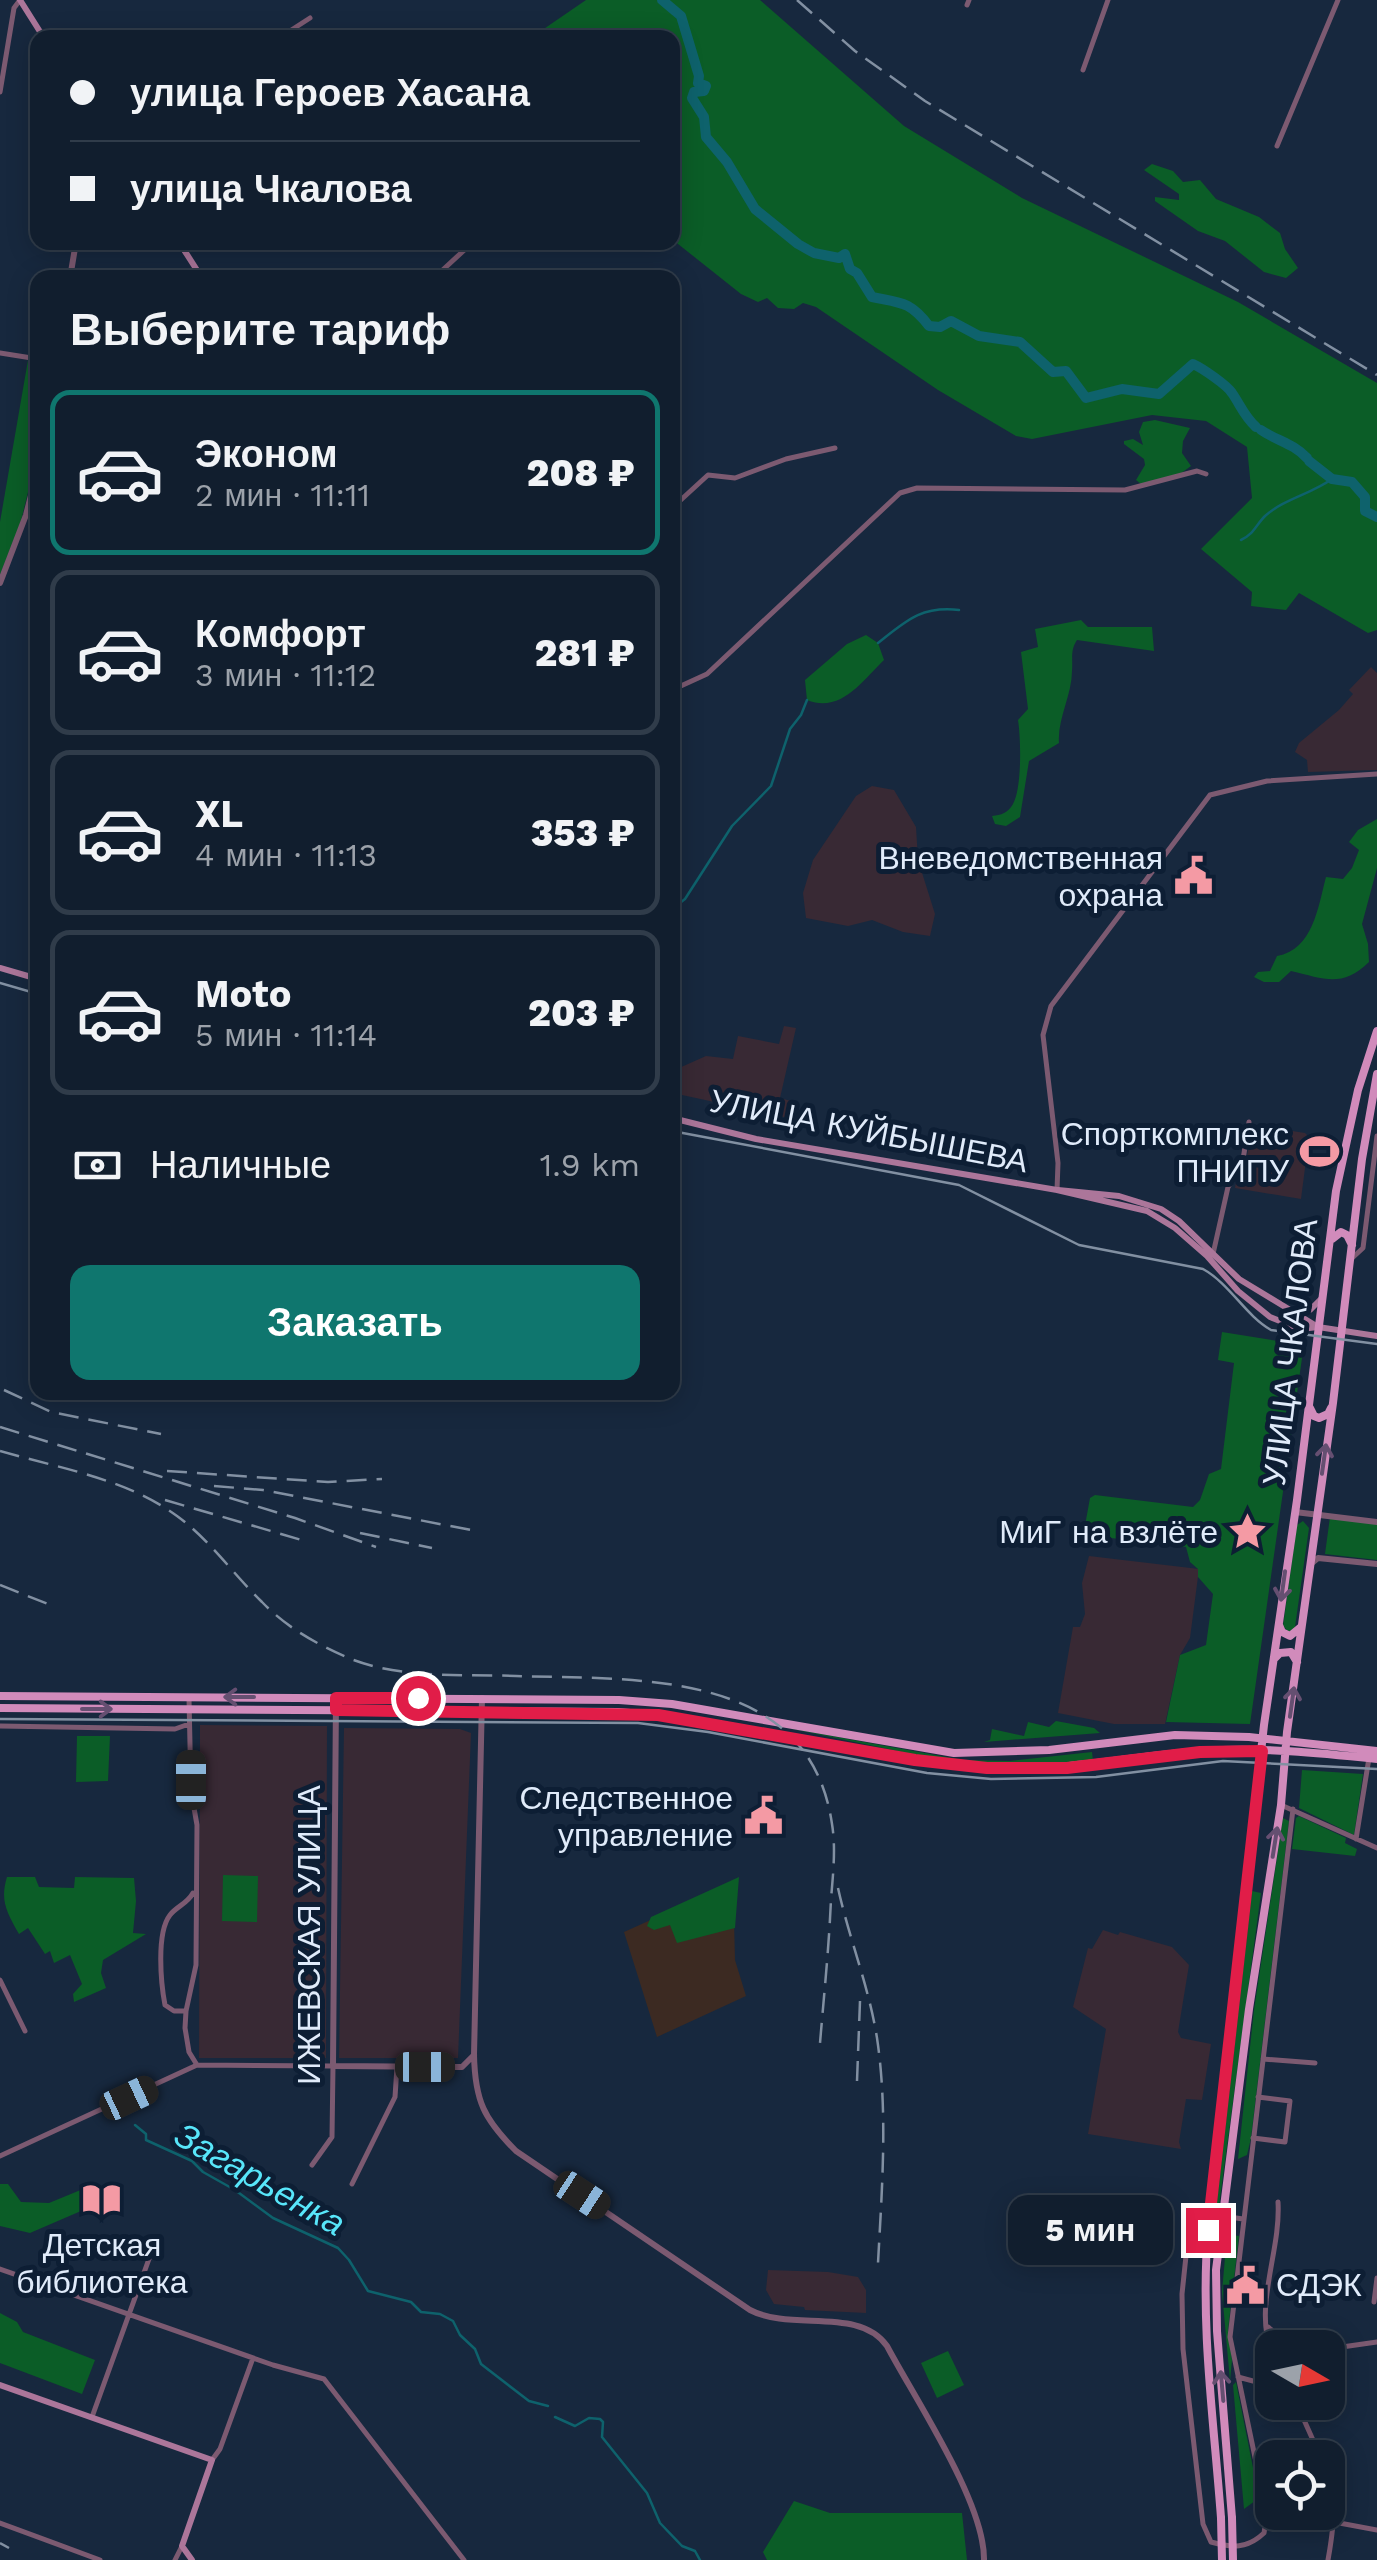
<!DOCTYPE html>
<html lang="ru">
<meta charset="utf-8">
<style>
body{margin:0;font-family:"Work Sans",sans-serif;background:#1a2736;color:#f1f3f6;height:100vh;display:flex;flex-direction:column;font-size:38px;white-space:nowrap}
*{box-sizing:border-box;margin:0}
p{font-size:32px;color:#9ca2aa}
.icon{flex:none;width:55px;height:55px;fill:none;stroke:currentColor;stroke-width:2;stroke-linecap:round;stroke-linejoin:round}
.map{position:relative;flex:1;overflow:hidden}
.side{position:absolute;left:30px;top:270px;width:650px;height:1130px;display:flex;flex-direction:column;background:#111e2e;border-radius:20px;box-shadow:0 5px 25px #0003,0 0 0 2px #303c4a}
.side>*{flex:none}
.top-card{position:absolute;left:30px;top:30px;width:650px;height:220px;border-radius:20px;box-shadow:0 5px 25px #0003,0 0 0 2px #303c4a;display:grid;align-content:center;height:220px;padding:0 40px;background:#111e2e}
.needle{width:65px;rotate:99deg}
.buttons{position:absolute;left:1255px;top:2330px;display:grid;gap:20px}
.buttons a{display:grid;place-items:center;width:90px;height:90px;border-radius:20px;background:#111e2e;box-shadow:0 5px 25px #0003,0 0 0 2px #303c4a;font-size:50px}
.end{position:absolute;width:45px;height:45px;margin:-22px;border:12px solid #e11d48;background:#fff;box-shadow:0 0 0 5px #fff}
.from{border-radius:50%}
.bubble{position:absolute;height:70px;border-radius:20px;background:#111e2e;box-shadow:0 5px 25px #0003,0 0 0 2px #303c4a;font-size:32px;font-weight:800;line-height:70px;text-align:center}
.car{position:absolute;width:30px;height:60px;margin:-30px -15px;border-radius:12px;box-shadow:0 0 8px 2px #0007;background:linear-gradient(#222 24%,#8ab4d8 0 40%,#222 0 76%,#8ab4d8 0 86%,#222 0)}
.top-card b{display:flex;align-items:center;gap:35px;height:95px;font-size:38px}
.top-card b+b{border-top:2px solid #303c4a}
.top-card i{width:25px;height:25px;background:#f1f3f6}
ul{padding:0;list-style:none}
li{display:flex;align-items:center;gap:30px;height:165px;margin:0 20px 15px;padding:0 20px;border:5px solid #303c4a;border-radius:20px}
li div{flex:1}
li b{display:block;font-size:38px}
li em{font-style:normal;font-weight:800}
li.current{border-color:#0f766e}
li>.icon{width:90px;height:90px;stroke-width:1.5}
h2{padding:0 40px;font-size:45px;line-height:120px}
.pay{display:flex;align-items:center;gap:25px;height:110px;padding:0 40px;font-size:38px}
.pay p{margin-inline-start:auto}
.action{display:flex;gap:20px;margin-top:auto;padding:20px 40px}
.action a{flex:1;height:115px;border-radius:20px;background:#0f766e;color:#fff;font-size:40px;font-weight:800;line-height:115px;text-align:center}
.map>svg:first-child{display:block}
.commercial{fill:#382934}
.medical{fill:#3c2a22}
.green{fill:#0b5d27}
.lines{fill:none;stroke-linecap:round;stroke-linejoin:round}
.stream{stroke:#0e626c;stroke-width:2.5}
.river{stroke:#0e626c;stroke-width:10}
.minor{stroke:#7c5a71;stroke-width:5}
.tertiary{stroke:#7c5a71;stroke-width:6}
.secondary{stroke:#ac769a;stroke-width:6}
.primary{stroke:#d18bbb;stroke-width:8}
.tram{stroke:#8290a2;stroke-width:2.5}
.rail{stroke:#8290a2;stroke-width:2.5;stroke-dasharray:20 10;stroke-linecap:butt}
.primary-bridge{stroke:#d18bbb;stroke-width:8}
.oneway{stroke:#654f71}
.route{stroke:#e11d48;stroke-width:12}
.labels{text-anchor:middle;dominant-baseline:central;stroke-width:10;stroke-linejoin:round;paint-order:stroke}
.poi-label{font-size:32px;fill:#e0ebfa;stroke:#0d1e34;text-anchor:end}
.street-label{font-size:32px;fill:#e0ebfa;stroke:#0d1e34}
.water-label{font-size:35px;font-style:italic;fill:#58e6fa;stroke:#0d1e34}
</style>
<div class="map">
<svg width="1377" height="2560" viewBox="0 0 1377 2560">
<rect width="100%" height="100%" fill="#17283e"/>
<path class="commercial" d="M1371,667L1377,673V770L1308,772L1307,760L1295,752L1299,743L1339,710L1353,694L1349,690Z
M872,786L894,790L916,827L918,860L935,914L930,936L903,932L872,920L848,926L806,918L803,893L813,860L856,796Z
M784,1026L796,1028L780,1098L791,1101L788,1118L682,1095L677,1075L679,1068L706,1056L733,1059L738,1036L779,1044Z
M1253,1125L1305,1133L1309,1137L1301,1199L1235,1188L1237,1177H1243Z
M1089,1556L1199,1569L1190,1638L1180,1655L1165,1724H1114L1058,1713L1073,1627H1080L1085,1614L1082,1583Z
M200,1725L327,1726L326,2058H199Z
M344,1728L460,1729L471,1733L458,2058H339Z
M1103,1930L1118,1935L1120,1932L1172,1947L1189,1965L1178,2032L1181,2038L1211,2044L1202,2100L1186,2099L1179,2142L1181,2149L1088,2134L1106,2029L1073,2007L1088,1948L1092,1949Z
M768,2270L828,2272L858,2277L866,2290V2313L805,2310L804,2307L774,2304L766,2290Z"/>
<path class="medical" d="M675,1909L734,1921L735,1960L746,1996L657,2037L624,1932Z"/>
<path class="green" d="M586,0H760L904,126L1022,198L1238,302L1377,383V630L1368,633L1299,593L1286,610L1251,606L1252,592L1201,549L1252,498L1247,447L1206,421L1152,415L1032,439L1016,436L938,390L816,307L803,303L794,309L778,308L767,298L758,302L741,294L673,240L672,38L532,37Z
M1152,164L1173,171L1183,182L1200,180L1216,199L1259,217L1280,233L1285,249L1298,268L1286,278L1264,272L1225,241L1198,231L1155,201V197L1179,200V194L1144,170Z
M28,360L37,362V455L21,521L0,575V522Z
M1155,420L1190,428L1183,441L1182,453L1191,466L1180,474L1141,484L1136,480L1145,465L1144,459L1124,444V441L1133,439L1143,445L1139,432L1143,422Z
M1081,620L1088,627H1152L1154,651L1077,640C1070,651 1073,658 1072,671C1072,695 1057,720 1059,743L1029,761L1020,817L1006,826L995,824L992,816C1001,815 1008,813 1013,804C1022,788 1021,739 1018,720L1028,709L1021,652L1038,647L1035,629Z
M866,635L878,643L884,660C863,680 841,714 807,700L805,680L847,644Z
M1377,819V868L1362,924L1368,944L1369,962C1342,988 1325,979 1291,971L1279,982H1264L1254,977L1258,972L1270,971L1277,956C1313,950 1318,907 1326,877L1343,879L1352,868L1359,850L1349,842L1358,830Z
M1222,1332L1278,1341V1353H1286L1287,1342L1304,1344L1250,1724L1166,1722L1180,1655L1206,1645L1213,1594L1198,1577V1569L1190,1562L1186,1547L1086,1535L1084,1531L1090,1498L1095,1495L1193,1507L1200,1500L1209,1474L1221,1469L1234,1363L1218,1360Z
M1330,1517L1377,1523V1560L1325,1554Z
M1303,1521L1309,1528L1295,1627L1289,1632L1283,1626L1297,1525Z
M1056,1721L1094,1728L1100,1733L984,1742L990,1740L992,1729L1024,1736L1028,1722L1049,1727Z
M782,1727L963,1760L1010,1761L1092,1752L1093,1761L1001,1765L951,1762Z
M77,1736H110L108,1781L76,1782Z
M1302,1770L1363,1774L1354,1835L1299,1808Z
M1299,1816L1346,1838L1345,1843L1357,1849L1355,1856L1292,1849L1296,1818Z
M1283,1818L1289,1821L1251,2138L1247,2155L1238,2159L1254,2010Z
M223,1875L258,1876L257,1922L222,1921Z
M7,1877H35L39,1887L74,1888L75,1877L134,1878L136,1901L133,1933L146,1934L103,1960L101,1973L106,1988L74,2002L73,1994L82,1984L70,1955L54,1963L50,1951L45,1954L28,1928L19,1934C6,1911 0,1900 7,1877Z
M739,1877L735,1928L677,1943L670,1925L654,1930L647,1926L651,1917Z
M1252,1891L1261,1893L1216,2228H1214Z
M0,2184H8L21,2202L49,2203L83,2189L88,2196L81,2211L30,2233L0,2226Z
M1227,2234L1239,2236L1228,2330L1232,2360L1230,2381L1222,2292Z
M0,2313L17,2322L23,2332L95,2360L82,2394L0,2363Z
M948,2351L964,2385L937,2398L921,2363Z
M1236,2382L1259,2498L1244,2509L1233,2385Z
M794,2501L830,2513H962L967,2560H767L763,2552Z"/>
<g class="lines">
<path class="stream" d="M1241,540C1253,535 1256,525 1265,516C1284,499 1311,494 1332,479
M878,643C907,620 921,606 959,610
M672,909L685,899L732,826L771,786L790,729L801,715L807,700
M135,2125L146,2134V2140L192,2161L203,2172L235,2190L273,2218L338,2248L349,2260L368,2291L411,2302L421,2312L440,2314L453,2321L460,2335L475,2349L481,2364L529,2401L548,2406
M555,2417L575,2426L589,2418L600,2419L603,2422L602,2437L647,2493L660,2523L682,2546L695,2551L700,2560"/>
<path class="river" d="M662,0L681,16L699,76L698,83L706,86L704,91L694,92L692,98L704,117L706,137L727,162L755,209L798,244L814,253L839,258L845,254L850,269L857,273L872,297C901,303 910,301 929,326L940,327L951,321L979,336L1020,342L1053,372L1066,371L1086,398L1122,389L1159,394L1193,364C1202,368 1227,385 1232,393C1241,406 1244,416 1256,427
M1261,430C1277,441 1293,443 1307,458
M1309,461L1332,479L1352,482L1365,497V511L1377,517"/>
<path class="minor" d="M967,5L969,0
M279,38L310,18
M1083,70L1108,0
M0,92L14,8L20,0
M1277,146L1338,0
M185,252L200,242
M434,278L473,242
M0,353L38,359
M672,508L708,475L735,478L786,459L835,448
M672,690L707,674L900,493L917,488L1125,490L1197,471L1206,474
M1057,1190L1058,1163L1043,1035L1051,1006L1210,795L1267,781L1377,774
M1213,1254L1228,1187L1242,1166L1249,1122
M1350,1260L1363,1248L1377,1136
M189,1698L191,1791L197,1825L196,1965L186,2011L185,2028L189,2052L197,2065
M0,1726L175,1729L189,1724
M1281,1805L1377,1848
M1356,1839L1369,1758
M0,1980L25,2031
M186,2011H174L165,2005C161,1984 156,1933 170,1915C177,1906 187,1904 193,1893
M1263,2059L1315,2063
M1253,2138L1285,2142L1290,2101L1258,2097
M0,2156L197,2065L333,2066L332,2137L312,2165
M352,2184L395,2097L397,2067
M1223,2216L1243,2219
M1209,2218H1190L1182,2294L1183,2349L1203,2524L1211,2542C1232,2548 1247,2549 1264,2533L1267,2515L1230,2337L1293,1809
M0,2269L273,2365L324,2379L464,2560
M1235,2297L1266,2304
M1374,2302L1377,2278
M1268,2327L1289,2344L1311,2348
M1328,2349L1377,2342
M1272,2354C1253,2306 1281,2252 1278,2202
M1238,2377L1272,2386
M1296,2402L1321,2458
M92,2417L154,2245
M212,2460L220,2449L253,2358
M1328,2477C1337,2504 1333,2532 1328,2560
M1334,2522L1377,2530
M0,2523L100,2560
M175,2560L182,2546"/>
<path class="tertiary" d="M70,278L76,242
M0,583L26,515L38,468
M1295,1512L1377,1522
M1312,1563L1318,1558L1377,1564
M336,1698L333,2066L456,2067H462L474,2055
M482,1698L474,2055C475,2101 484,2119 516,2151L750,2310C792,2332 859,2306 887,2346C915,2399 985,2503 984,2560"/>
<path class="secondary" d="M20,0L44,38
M179,242L202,278
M0,968L38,979
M672,1118L756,1139L1057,1190L1147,1211L1175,1228L1207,1256L1238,1291L1270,1317L1300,1329L1318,1327L1377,1336
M1058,1190L1119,1196L1161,1209L1179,1221L1239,1279L1318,1327
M1293,1311L1310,1310L1321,1299
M0,2385L212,2460L182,2546L192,2560"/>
<path class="primary" d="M1332,1239L1341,1232L1347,1235L1352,1245
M1310,1408L1314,1416L1319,1418L1328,1414L1331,1408
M1279,1625L1282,1632L1290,1636L1301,1627
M1275,1658L1280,1653L1291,1652L1297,1662
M0,1696L619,1700L672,1704L954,1753L1049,1750L1175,1735L1249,1737L1377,1751
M0,1708L618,1712C741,1720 861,1759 984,1768C1059,1773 1130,1756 1203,1751C1260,1747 1320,1753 1377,1759
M1221,2518C1214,2422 1200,2326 1208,2230L1264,1725L1297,1500L1336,1191L1358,1090L1377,1031
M1232,2518L1217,2331L1216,2270L1249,2009L1281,1805L1287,1732L1333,1403L1362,1159L1377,1074"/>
<path class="tram" d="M0,983L38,994
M672,1131L959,1185L1079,1245L1203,1269C1230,1284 1245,1315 1271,1330L1377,1344
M0,1719L638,1723L708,1732L927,1773L991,1779L1096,1777L1223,1761L1377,1769"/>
<path class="rail" d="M797,0L855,51L925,101L1377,375
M4,1390L51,1412L161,1434
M0,1427L295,1518L376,1547
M0,1451C59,1468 127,1479 177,1516C210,1540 233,1574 262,1602C287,1628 318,1645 351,1659C402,1679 462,1674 516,1676C635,1680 809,1667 832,1824C836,1848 833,1875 831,1899C829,1947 824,1995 820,2043
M167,1471L328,1482L382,1479
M214,1486L263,1490L471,1530
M165,1500L305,1541
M360,1533L432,1548
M0,1585L53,1606
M838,1888C849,1938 869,1987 877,2038C888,2112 882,2188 878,2263
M857,2081L860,2001
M0,2543L9,2548"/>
<path class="primary-bridge" d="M1221,2518L1222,2560
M1232,2518L1233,2560"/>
</g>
<defs><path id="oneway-shaft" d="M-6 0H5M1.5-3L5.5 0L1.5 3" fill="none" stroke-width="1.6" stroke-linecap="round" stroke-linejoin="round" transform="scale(2.5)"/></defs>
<g class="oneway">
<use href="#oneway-shaft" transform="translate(1324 1459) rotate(-82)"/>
<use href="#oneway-shaft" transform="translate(1283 1586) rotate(98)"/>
<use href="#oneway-shaft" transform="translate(239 1697) rotate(-180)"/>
<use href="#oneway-shaft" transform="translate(1292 1702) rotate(-82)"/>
<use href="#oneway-shaft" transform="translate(97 1709)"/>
<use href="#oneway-shaft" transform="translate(1275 1842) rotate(-81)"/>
<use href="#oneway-shaft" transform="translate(1222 2386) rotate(-95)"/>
</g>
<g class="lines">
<path class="route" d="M418,1698H336V1710L658,1715L915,1760L987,1768H1067L1200,1752L1262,1751L1208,2230"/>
</g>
<defs>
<symbol id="civic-bare" viewBox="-9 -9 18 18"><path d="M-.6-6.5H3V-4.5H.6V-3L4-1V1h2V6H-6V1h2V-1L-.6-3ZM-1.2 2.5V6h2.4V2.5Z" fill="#f49aa4" stroke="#0d1e34" stroke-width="2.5" paint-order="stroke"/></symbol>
<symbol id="stadium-bare" viewBox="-9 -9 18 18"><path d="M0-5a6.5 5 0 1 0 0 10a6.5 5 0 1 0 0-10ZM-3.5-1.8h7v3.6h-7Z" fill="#f49aa4" stroke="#0d1e34" stroke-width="2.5" paint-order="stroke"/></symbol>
<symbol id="sight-bare" viewBox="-9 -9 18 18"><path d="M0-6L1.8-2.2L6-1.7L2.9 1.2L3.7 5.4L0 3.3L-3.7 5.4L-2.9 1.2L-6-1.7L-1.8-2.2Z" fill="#f49aa4" stroke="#0d1e34" stroke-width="2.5" paint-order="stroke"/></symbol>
<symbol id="library-bare" viewBox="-9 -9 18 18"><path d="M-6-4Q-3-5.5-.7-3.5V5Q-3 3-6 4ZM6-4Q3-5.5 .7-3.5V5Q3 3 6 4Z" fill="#f49aa4" stroke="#0d1e34" stroke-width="2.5" paint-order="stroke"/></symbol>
</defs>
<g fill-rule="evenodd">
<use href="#civic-bare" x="1166" y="848" width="55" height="55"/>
<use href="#stadium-bare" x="1292" y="1124" width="55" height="55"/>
<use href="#sight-bare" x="1220" y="1504" width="55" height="55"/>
<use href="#civic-bare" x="736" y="1788" width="55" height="55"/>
<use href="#library-bare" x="74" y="2172" width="55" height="55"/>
<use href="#civic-bare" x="1218" y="2258" width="55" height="55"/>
</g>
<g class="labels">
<g class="poi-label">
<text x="1163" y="858">Вневедомственная<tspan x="1163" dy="37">охрана</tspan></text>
<text x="1289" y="1134">Спорткомплекс<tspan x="1289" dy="37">ПНИПУ</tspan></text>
<text x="1218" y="1532">МиГ на взлёте</text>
<text x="733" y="1798">Следственное<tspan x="733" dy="37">управление</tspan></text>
<text x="102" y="2245" text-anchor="middle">Детская<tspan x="102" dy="37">библиотека</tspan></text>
<text x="1276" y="2285" text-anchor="start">СДЭК</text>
</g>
<g class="street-label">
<text transform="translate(869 1131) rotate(11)">УЛИЦА КУЙБЫШЕВА</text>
<text transform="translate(1290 1352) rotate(-83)">УЛИЦА ЧКАЛОВА</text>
<text transform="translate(309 1935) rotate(-90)">ИЖЕВСКАЯ УЛИЦА</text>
</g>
<g class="water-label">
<text transform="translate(260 2179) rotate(30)">Загарьенка</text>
</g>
</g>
</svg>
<div class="buttons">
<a><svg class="needle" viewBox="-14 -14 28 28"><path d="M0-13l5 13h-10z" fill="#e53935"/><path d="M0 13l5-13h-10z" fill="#9ca2aa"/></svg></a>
<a><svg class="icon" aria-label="locate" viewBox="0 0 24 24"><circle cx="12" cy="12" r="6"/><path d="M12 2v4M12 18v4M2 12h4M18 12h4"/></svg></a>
</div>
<i class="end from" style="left:418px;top:1698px"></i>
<i class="end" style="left:1208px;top:2230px"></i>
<div class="bubble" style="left:1008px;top:2195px;width:165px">5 мин</div>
<i class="car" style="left:191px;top:1780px;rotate:0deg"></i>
<i class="car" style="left:425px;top:2067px;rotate:90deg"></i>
<i class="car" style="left:129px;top:2098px;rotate:65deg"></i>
<i class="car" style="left:582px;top:2195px;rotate:123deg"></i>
<div class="top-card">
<b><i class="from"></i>улица Героев Хасана</b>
<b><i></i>улица Чкалова</b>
</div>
<section class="side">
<h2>Выберите тариф</h2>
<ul>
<li class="current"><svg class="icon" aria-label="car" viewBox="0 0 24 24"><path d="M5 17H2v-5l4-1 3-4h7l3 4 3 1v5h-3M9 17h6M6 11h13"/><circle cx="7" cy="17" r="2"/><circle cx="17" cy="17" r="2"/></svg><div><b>Эконом</b><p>2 мин · 11:11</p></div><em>208 ₽</em></li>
<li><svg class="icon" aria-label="car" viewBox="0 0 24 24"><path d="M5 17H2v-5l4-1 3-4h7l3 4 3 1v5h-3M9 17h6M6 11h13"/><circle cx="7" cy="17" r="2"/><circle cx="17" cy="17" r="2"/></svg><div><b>Комфорт</b><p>3 мин · 11:12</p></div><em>281 ₽</em></li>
<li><svg class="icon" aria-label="car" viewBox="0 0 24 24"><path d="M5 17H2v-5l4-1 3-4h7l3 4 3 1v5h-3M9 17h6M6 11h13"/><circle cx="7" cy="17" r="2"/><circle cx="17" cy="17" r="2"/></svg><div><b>XL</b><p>4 мин · 11:13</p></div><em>353 ₽</em></li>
<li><svg class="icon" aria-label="car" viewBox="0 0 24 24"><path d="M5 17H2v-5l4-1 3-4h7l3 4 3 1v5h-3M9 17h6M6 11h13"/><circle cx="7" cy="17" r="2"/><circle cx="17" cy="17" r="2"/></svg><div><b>Moto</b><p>5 мин · 11:14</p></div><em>203 ₽</em></li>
</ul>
<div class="pay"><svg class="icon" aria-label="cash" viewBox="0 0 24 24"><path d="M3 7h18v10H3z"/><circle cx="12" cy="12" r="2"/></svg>Наличные<p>1.9 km</p></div>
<div class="action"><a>Заказать</a></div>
</section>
</div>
